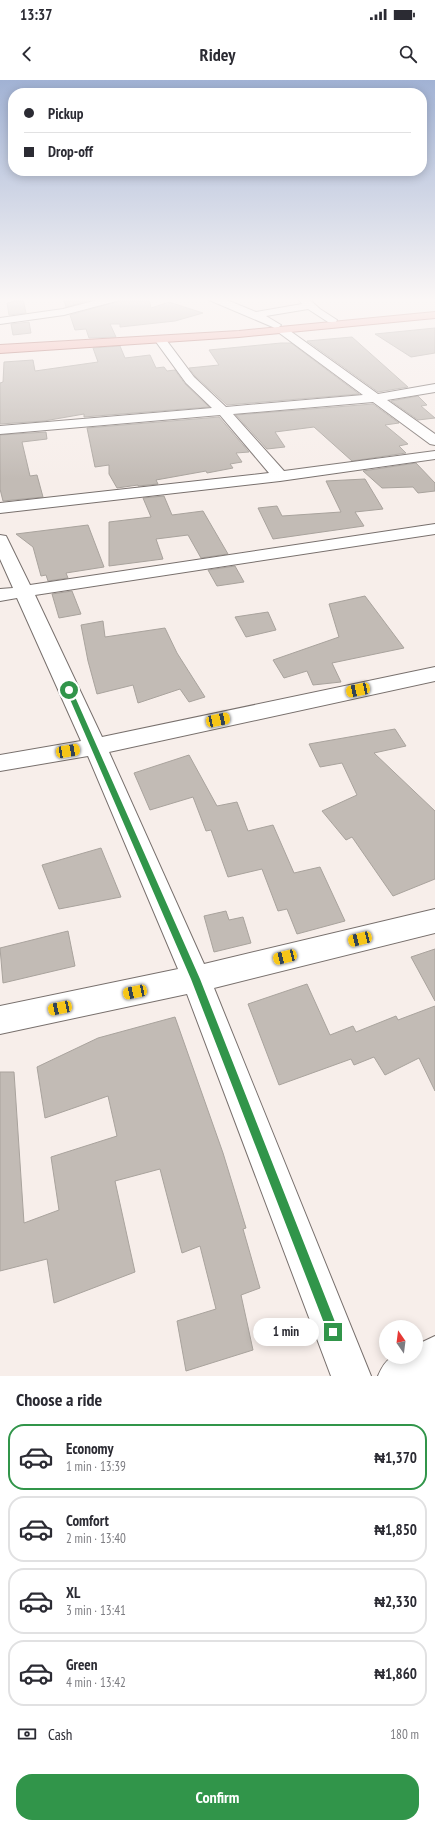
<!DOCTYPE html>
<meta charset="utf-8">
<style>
body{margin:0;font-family:"PT Sans Narrow",sans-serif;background:#f2f2f3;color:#2b2b33;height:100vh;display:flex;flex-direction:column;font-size:15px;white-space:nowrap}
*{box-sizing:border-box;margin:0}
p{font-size:13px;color:#7c7c81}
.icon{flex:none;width:22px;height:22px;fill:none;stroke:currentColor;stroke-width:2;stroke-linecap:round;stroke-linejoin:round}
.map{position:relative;height:1296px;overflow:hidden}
.drawer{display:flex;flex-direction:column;background:#fff;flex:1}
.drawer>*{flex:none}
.top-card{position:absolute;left:8px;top:8px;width:419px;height:88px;border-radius:16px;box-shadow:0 2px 10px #0003;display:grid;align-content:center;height:88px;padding:0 16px;background:#fff}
.needle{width:26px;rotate:346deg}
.fabs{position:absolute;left:379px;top:1240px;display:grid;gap:8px}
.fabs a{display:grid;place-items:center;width:44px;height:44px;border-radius:50%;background:#fff;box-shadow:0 2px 10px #0003;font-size:20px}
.end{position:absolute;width:18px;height:18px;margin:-9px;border:5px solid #31954a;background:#fff;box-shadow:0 0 0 2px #fff}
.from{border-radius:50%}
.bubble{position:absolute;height:28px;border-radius:14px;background:#fff;box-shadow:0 2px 10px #0003;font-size:13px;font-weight:600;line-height:28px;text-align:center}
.car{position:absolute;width:12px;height:24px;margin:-12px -6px;border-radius:5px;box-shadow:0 0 3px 1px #0007;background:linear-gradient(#f5c518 24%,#345 0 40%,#f5c518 0 76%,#345 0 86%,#f5c518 0)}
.top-card b{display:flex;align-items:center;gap:14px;height:38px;font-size:15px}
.top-card b+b{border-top:1px solid #e1e1e2}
.top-card i{width:10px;height:10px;background:#2b2b33}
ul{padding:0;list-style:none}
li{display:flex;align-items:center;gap:12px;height:66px;margin:0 8px 6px;padding:0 8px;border:2px solid #e1e1e2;border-radius:16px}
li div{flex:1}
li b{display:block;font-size:15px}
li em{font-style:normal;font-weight:600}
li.selected{border-color:#31954a}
li>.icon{width:36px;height:36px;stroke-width:1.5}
h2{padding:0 16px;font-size:18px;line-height:48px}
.pay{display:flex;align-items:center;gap:10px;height:44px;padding:0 16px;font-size:15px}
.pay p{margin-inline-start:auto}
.primary-button{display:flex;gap:8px;margin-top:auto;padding:8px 16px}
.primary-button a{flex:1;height:46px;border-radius:16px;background:#31954a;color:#fff;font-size:16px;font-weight:600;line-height:46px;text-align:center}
.status{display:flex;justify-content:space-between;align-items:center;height:28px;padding:0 20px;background:#fff;direction:ltr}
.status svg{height:11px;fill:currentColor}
header{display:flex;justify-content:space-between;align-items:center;height:52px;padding:0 16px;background:#fff;font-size:18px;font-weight:600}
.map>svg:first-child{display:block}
.building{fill:#c2bbb5;stroke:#a9a39d}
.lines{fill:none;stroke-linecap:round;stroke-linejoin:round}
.street-casing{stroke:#78706d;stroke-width:2}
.primary-casing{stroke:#a45d56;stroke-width:2}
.street{fill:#fff;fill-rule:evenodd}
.primary{fill:#f1b0aa;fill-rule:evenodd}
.route{fill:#31954a}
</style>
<div class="status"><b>13:37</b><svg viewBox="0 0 49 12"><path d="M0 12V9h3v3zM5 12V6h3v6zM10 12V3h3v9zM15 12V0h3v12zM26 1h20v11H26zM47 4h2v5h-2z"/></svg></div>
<header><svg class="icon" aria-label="back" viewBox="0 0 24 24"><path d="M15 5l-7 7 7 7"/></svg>Ridey<svg class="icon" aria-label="search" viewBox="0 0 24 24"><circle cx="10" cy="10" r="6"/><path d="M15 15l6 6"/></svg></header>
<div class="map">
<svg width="435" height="1296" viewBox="0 0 435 1296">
<rect width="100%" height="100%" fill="#f7eeea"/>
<path class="building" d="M63,218H100L66,227Z
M122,218H149L151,228L169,222L203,233L175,241L120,247V244H110L116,257L89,258L86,249L75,250L70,235L120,221Z
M23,219L26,233L9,235L7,223Z
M29,242L31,253L13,255L11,244Z
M435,248V273L411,277L375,254Z
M352,257L408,307L378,312L307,261Z
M281,263H291L359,314L227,325L195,296L189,288L219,285L209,270Z
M120,266L125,278L150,275L156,288L164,287L167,291L175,290L185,304L209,327L84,337V334L44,341L0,344V303L3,302L4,282L33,280L35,291L98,282L93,268Z
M418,316L427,325L421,326L435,338L418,340L391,321Z
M373,324L399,343L385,345L408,364L399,366L406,373L352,381L314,347L275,352L285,367L267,369L236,335Z
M219,337L249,372L236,373L242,382L230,384L233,388L207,393L206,391L156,400L158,404L138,406V405L117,408L109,394V385L95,387L87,348Z
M46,352L47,359L22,362L30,396L37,395L43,417L3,421L0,409V355Z
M416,383L435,403V411L418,413L413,407L382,408L363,391Z
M365,399L383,429L355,432L364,446L273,459L258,428L277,426L282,436L341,432L326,401Z
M164,416L172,435L203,431L228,474L201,478L188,455L156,459L163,479L109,486V442L151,437L143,418Z
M88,445L104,487L66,493L68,498L48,501L46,495L41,496L33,467L16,454Z
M235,486L244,502L217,506L208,490Z
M72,511L81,534L59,538L52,514Z
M365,516L404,568L332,583L341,602L313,605L307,591L284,598L273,580L339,557L329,524Z
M268,532L276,550L246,557L235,537Z
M103,541L105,557L165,548L177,573L205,617L189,622L180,609L138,623L133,605L97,614L88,581L81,545Z
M395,649L406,666L374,673L435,731V799L393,816L352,757L346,760L322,731L357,715L342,683L320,687L309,664Z
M189,675L217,726L237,722L248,751L273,745L294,793L320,787L345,841L297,854L287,829L278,831L262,789L228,797L211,750L206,751L193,717L150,730L134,693Z
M101,768L121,817L59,829L42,785Z
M226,831L229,840L243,837L251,863L214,872L204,836Z
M68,851L75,886L3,903L0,868Z
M435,869V921L411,877Z
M307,904L330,955L353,946L356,952L396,936L398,940L435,926V1011L419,978L385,995L374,977L354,985L351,979L279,1005L248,924Z
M175,937L223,1073L246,1148L243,1149L260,1208L241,1215L253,1270L186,1291L177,1241L216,1229L200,1166L182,1173L160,1089L115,1101L135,1192L54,1223L47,1179L0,1191V992H14L24,1143L59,1130L51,1077L117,1056L108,1016L45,1038L37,987L98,958Z"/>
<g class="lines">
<defs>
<path id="street" d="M105,218H121L120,220L64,235L0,244V238L63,229Z
M208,218H222L256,232L302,224L299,220L300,218H311L310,220L320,229L337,240L336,242H328L308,229L266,236L281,245L279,247L275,248L209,220Z
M282,247L286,248L378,314L435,304V312L387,320L435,354V365L430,364L373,322L233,334L284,391L435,371V379L280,401L0,433V423L269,393L220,335L0,354V346L212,328L186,303L154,259L160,256L164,257L194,297L226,327L363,315L278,252L276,250Z
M435,444V454L35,515L102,657L435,587V601L109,672L204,884L435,829V853L214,908L371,1296H331L187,914L0,954V926L178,889L88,676L0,691V675L81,661L17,518L0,521V509L13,508L0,479V455L6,456L8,460L30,505Z
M435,1256V1296H378C388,1273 393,1277 416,1277V1265Z"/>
<path id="primary" d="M435,232V238L239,257L0,273V265L239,251Z"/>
</defs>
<use href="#street" class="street-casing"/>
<use href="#primary" class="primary-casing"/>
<use href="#street" class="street"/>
<use href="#primary" class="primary"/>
</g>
<linearGradient id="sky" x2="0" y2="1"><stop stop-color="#a1b2d4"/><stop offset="0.55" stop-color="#fbf7f6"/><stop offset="1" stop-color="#fbf7f6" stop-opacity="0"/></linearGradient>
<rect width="435" height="399" fill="url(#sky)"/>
<path class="route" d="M67,609L72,610L200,899L339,1252L337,1256L333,1258L329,1256L191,899L66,610Z"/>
</svg>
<div class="fabs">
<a><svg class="needle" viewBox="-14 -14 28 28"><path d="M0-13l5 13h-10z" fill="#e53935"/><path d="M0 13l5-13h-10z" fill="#7c7c81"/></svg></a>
</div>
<i class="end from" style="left:69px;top:610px"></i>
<i class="end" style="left:333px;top:1252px"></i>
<div class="bubble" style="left:253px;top:1238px;width:66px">1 min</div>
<i class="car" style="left:358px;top:610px;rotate:258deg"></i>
<i class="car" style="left:218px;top:640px;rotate:78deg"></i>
<i class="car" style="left:68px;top:671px;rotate:80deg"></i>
<i class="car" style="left:360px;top:859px;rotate:256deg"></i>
<i class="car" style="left:285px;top:877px;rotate:256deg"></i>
<i class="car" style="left:135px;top:912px;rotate:258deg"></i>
<i class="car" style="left:60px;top:928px;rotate:258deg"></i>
<div class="top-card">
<b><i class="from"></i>Pickup</b>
<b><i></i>Drop-off</b>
</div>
</div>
<section class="drawer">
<h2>Choose a ride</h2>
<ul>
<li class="selected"><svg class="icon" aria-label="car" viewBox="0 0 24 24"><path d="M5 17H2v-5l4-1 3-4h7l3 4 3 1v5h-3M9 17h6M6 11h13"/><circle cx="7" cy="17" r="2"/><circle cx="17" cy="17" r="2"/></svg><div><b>Economy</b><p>1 min · 13:39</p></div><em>₦1,370</em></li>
<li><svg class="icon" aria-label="car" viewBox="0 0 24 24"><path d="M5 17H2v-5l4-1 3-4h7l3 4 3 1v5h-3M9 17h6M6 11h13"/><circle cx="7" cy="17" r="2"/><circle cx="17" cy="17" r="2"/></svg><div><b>Comfort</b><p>2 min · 13:40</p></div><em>₦1,850</em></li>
<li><svg class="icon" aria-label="car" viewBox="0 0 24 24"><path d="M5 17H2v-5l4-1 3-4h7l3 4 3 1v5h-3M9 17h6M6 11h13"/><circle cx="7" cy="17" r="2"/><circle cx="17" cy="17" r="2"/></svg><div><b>XL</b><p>3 min · 13:41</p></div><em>₦2,330</em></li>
<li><svg class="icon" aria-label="car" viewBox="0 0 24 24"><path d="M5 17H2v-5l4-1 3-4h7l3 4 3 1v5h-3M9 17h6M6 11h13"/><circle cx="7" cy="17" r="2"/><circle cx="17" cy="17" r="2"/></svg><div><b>Green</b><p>4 min · 13:42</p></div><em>₦1,860</em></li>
</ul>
<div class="pay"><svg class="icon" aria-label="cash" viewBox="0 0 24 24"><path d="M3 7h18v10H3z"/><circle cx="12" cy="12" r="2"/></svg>Cash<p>180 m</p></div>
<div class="primary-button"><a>Confirm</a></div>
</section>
